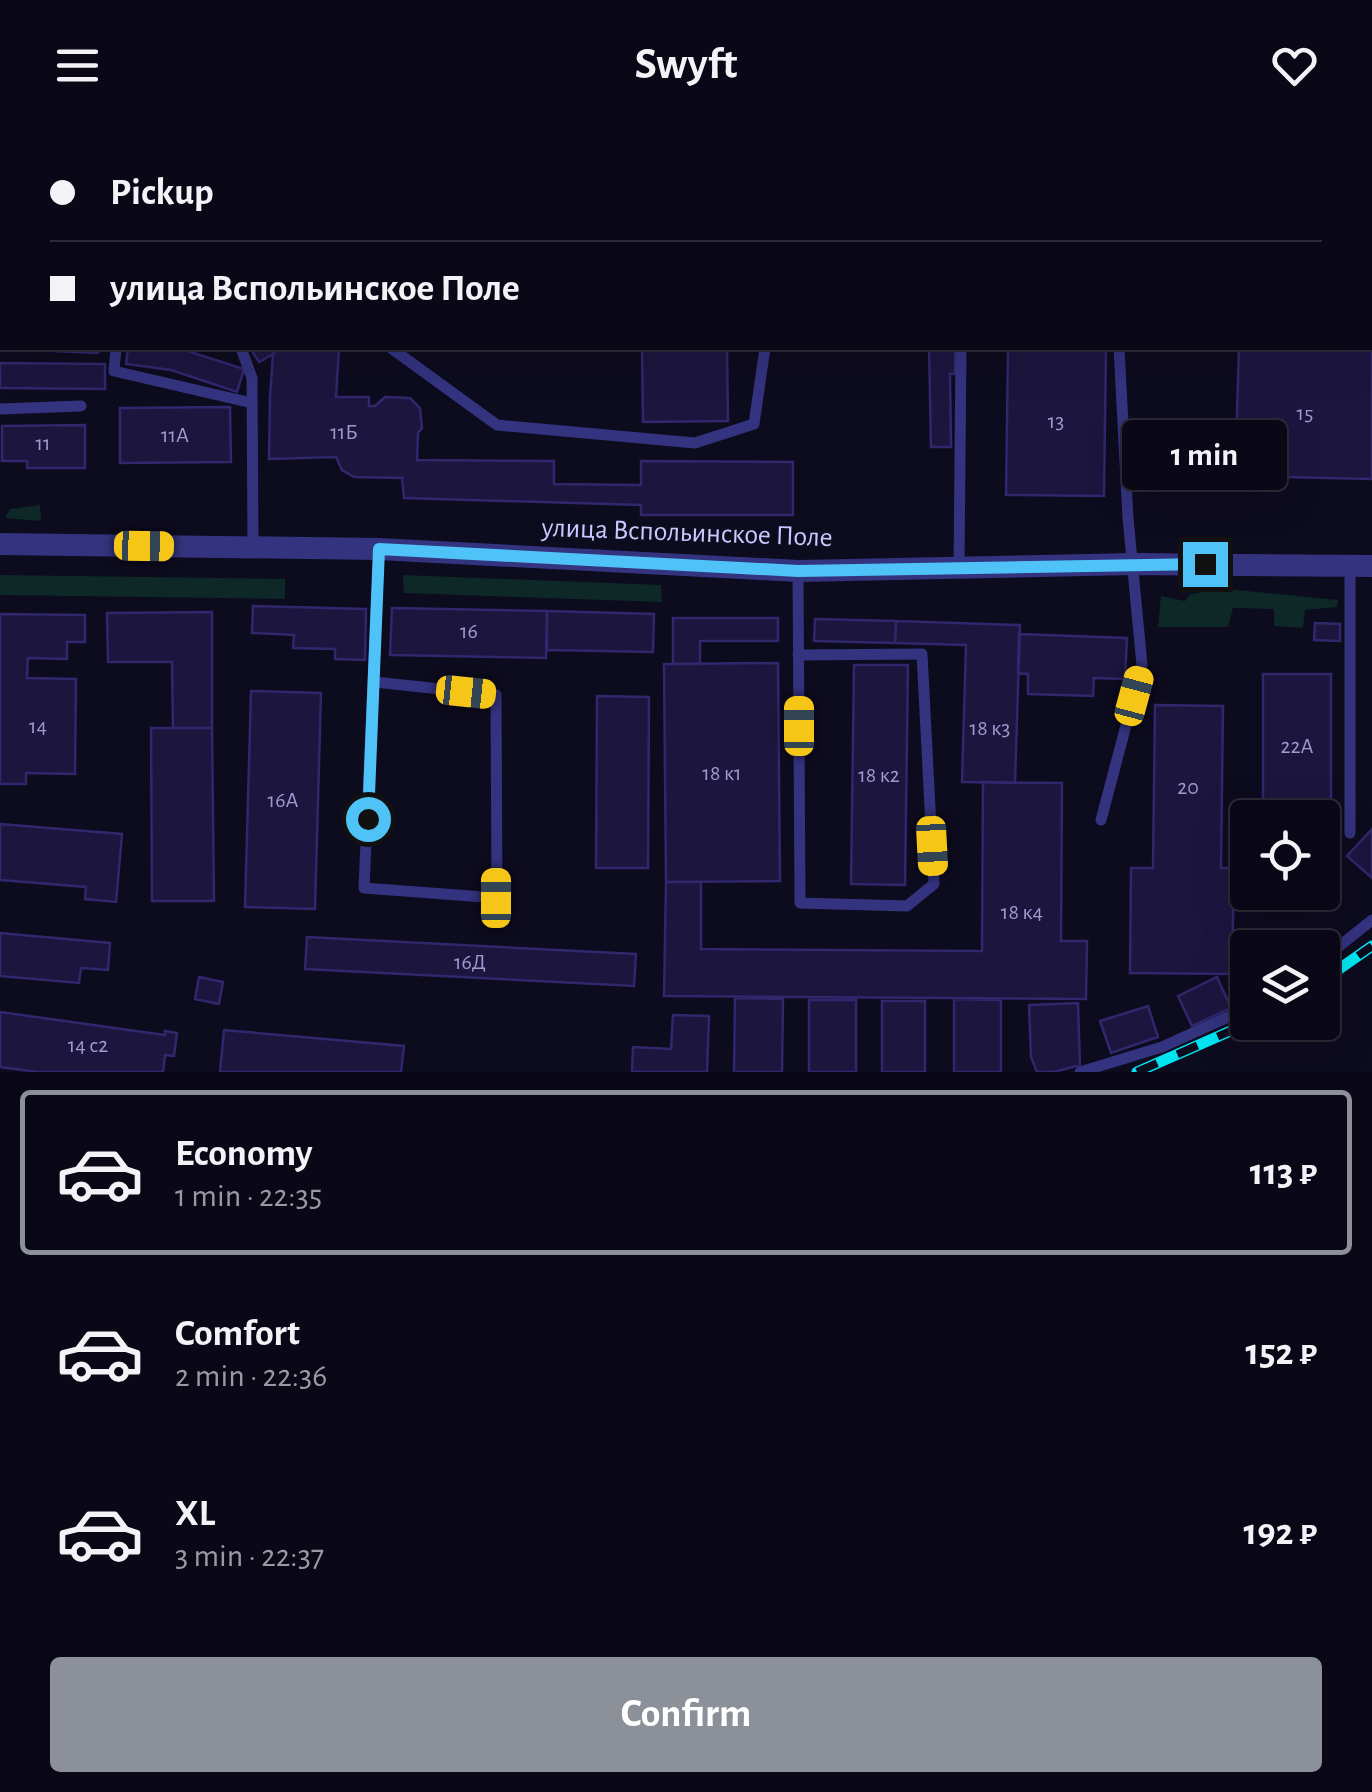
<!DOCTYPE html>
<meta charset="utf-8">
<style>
body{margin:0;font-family:"Alegreya Sans",sans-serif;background:#13111f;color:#f1f3f6;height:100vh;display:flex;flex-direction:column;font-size:38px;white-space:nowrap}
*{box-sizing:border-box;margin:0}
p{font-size:32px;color:#999aa1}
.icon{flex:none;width:55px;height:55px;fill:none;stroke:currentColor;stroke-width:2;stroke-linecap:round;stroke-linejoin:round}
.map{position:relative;height:942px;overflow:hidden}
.side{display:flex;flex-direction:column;background:#0a0816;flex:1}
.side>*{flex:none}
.guide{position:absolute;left:0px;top:0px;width:1372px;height:220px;box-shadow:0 10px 40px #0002,0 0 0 2px #2a2935;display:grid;align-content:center;height:220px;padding:0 50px;background:#0a0816}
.tools{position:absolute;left:1230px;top:670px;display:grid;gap:20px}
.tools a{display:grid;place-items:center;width:110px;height:110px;border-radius:10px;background:#0a0816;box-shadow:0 10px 40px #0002,0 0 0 2px #2a2935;font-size:50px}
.end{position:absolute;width:45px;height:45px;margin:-22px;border:12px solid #4fc3f7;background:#111;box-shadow:0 0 0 5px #111}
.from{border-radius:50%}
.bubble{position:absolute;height:70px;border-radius:10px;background:#0a0816;box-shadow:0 10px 40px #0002,0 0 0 2px #2a2935;font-size:32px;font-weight:700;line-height:70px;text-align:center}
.car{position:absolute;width:30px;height:60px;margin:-30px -15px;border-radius:12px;box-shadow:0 0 8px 2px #0007;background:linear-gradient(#f5c518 24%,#345 0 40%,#f5c518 0 76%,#345 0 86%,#f5c518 0)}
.guide b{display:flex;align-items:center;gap:35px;height:95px;font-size:38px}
.guide b+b{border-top:2px solid #2a2935}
.guide i{width:25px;height:25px;background:#f1f3f6}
ul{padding:18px 0 0;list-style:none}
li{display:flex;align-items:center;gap:30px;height:165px;margin:0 20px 15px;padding:0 30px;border:5px solid transparent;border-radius:10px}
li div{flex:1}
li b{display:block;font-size:38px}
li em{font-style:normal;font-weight:700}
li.on{border-color:#8c9099}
li>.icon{width:90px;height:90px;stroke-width:1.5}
.action{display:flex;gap:20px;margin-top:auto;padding:20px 50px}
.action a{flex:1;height:115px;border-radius:10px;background:#8c9099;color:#fff;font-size:40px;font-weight:700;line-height:115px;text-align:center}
header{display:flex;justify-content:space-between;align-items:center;height:130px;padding:0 50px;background:#0a0816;font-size:45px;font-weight:700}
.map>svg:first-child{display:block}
.green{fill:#0d2826}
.building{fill:#1c163f;stroke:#31276d;stroke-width:2.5}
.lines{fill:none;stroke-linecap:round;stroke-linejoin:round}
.service{stroke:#33337f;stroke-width:11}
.minor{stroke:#33337f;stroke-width:22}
.rail-casing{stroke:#00e4f2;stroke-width:11}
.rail{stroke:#0d0b1e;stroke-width:8;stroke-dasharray:22;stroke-linecap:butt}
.route{stroke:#4fc3f7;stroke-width:12}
.labels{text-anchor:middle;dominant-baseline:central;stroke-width:8;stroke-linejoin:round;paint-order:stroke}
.number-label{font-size:22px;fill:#9f9bcf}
.street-label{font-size:28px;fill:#cbc7ff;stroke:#0d0b1e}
</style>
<header><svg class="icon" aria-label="menu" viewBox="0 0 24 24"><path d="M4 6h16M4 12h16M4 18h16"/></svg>Swyft<svg class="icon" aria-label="heart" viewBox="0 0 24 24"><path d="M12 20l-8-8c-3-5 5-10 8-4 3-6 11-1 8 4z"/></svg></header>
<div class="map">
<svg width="1372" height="942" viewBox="0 0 1372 942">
<rect width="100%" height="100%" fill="#0d0b1e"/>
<path class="green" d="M40,375L41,391L5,388L10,379Z
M0,445L285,449V469L0,465Z
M403,445L661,455L662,472L404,463Z
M1226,459L1338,470L1337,477L1305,480L1303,498L1274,496V479L1233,478L1228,497H1158L1161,466L1185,471L1190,464Z"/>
<path class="building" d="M33,218H99L98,223L33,220Z
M128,218H178L244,239L237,262L171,240L126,234Z
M250,218H277L273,224L259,232Z
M277,218H339L336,267H369V276H375L385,267L410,268L420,278L422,298L418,303L417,330L554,331V354L641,355V331L793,332V385H641V375L404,368L402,348L354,347L342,340L336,327L269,329L270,266L273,224Z
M642,218H727L728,291L643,292Z
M929,218H955V244H950L951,317H931Z
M1008,218H1106L1104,366L1006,365Z
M1239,218L1372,219V349L1235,346Z
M0,233L105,234V259L0,258Z
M230,277L231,332L120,333V278Z
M85,295V338H27V331H2V296Z
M253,476L366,479L365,530L335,529V519L293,518L294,505L252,503Z
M392,478L547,481L546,528L390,525Z
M547,481L654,484L653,522L547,520Z
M212,482V598H173L172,532H108L107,483Z
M0,484L85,485V512H67V529L28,528L27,548L76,549L75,644L26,643V654H0Z
M673,488H778V511H700V534H673Z
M815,489L896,491L895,513L814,511Z
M896,491L1020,495L1015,653L962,652L966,515L895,513Z
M1315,493L1340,494V511L1314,510Z
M1019,504L1127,508L1125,549L1094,548L1093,566L1028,564V544L1018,543Z
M778,533L780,751L666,752L664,534Z
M854,535H908L905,755L851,754Z
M1263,544H1331V770H1263V762H1322V688H1263Z
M251,561L321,563L315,779L245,777Z
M597,566L649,567L648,738H596Z
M1155,575L1223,576L1221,738H1234L1232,844L1130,843L1131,738H1153Z
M151,598H212L214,771H152Z
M983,652L1062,653L1061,811H1087L1086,869L664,866L666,752H701V819L982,821Z
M0,694L122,704L116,772L85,769L86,757L0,750Z
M1372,699V748L1347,726Z
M0,803L110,813L108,840L81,838L79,853L0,846Z
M307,807L636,824L634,856L305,839Z
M199,847L223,852L219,874L195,869Z
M1217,847L1231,878L1192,896L1178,866Z
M735,868L783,869L782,942H734Z
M954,869L1001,870V942H954Z
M809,870H856V942H809Z
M882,871H925V942H882Z
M1078,873L1080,935L1054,942H1037L1031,927L1029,875Z
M1148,876L1158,907L1111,923L1100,891Z
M0,882L165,905V901L177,903L174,926L165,925L163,942H37L0,937Z
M673,885L709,886L707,942H632L633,917L671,919Z
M224,900L404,916L401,942H220Z"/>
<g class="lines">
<path class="service" d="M48,0L51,2
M793,2L794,0
M1184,2V0
M1370,113H1372
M1370,180L1372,181
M116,218L114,241L252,273
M241,218L252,248L253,417
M391,218L497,295L695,313L754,294L765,218
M0,279L81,276
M1350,435V703
M959,438L961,218
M798,441L800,773L907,776L934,754L922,524L798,525
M375,552L496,565L497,768L364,758L379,419
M1101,690L1142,535L1128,388L1119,218
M1322,830L1372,790
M1080,942L1162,917L1248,878"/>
<path class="minor" d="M0,414L379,419L798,441L1133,434L1372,436"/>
<defs>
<path id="rail" d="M901,0H954
M1322,851L1372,816
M1137,942L1251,892"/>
</defs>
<use href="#rail" class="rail-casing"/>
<use href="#rail" class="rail"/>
</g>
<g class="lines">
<path class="route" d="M368,689L379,419L798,441L1205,434"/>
</g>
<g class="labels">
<g class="number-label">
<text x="1305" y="283">15</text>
<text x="1056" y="291">13</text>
<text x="344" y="302">11Б</text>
<text x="175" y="305">11А</text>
<text x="43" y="313">11</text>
<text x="469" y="501">16</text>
<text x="38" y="596">14</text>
<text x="990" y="598">18 к3</text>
<text x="1297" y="616">22А</text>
<text x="722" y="643">18 к1</text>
<text x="879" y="645">18 к2</text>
<text x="1188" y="657">20</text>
<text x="283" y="670">16А</text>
<text x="1022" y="782">18 к4</text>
<text x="470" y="832">16Д</text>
<text x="88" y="915">14 с2</text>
</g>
<g class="street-label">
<text transform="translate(687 403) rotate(2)">улица Вспольинское Поле</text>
</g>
</g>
</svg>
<div class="tools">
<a><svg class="icon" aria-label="locate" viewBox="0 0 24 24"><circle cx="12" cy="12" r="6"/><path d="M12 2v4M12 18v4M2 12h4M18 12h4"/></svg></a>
<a><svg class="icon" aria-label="layers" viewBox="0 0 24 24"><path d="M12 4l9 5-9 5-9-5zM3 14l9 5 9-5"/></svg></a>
</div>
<i class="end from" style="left:368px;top:689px"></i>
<i class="end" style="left:1205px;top:434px"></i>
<div class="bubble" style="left:1122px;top:290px;width:165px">1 min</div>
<i class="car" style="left:144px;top:416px;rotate:91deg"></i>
<i class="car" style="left:466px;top:562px;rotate:96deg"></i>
<i class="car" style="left:1134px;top:566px;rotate:15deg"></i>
<i class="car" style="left:799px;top:596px;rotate:0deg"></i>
<i class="car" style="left:932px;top:716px;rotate:177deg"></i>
<i class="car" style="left:496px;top:768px;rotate:0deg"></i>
<div class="guide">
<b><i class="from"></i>Pickup</b>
<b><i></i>улица Вспольинское Поле</b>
</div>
</div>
<section class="side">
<ul>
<li class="on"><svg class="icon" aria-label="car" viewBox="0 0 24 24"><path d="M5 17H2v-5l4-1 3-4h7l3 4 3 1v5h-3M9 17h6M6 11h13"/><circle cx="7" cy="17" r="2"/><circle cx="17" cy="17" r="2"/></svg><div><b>Economy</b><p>1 min · 22:35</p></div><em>113 ₽</em></li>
<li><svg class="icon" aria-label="car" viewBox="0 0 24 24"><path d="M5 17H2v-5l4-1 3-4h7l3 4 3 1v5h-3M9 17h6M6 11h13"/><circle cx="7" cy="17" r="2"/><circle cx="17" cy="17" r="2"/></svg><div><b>Comfort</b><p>2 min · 22:36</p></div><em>152 ₽</em></li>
<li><svg class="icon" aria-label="car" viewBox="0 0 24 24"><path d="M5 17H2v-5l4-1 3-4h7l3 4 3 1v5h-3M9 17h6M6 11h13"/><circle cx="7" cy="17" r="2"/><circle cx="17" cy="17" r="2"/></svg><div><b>XL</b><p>3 min · 22:37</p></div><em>192 ₽</em></li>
</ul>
<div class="action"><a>Confirm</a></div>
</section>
